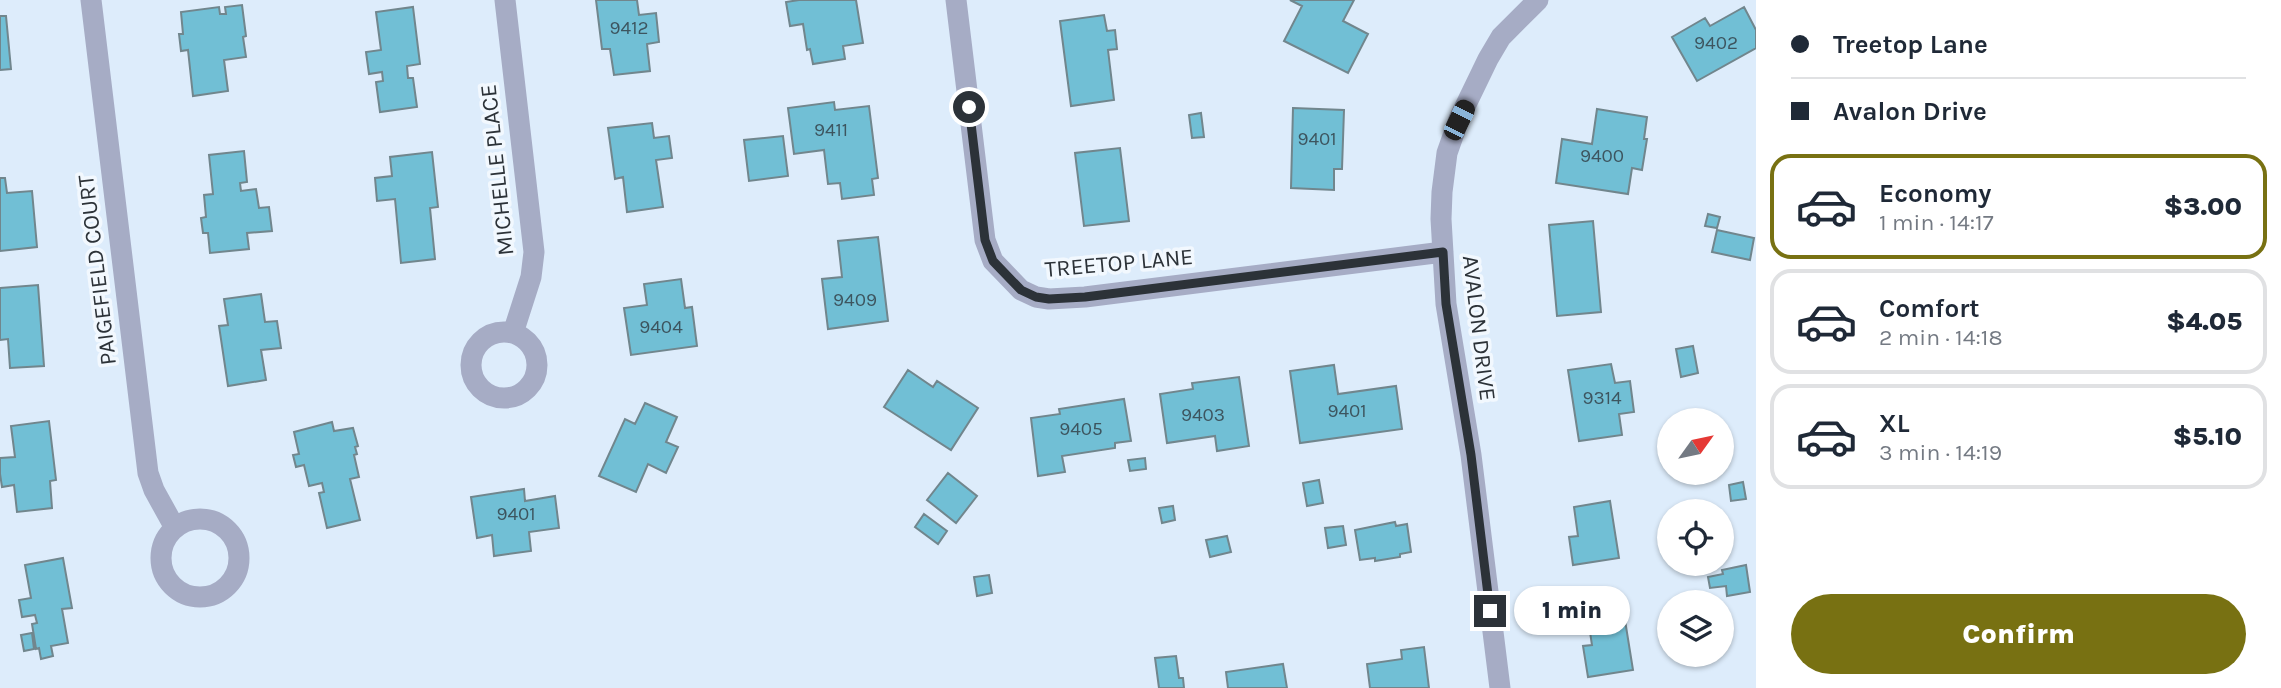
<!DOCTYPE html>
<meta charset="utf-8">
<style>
body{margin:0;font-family:Karla,sans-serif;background:#f2f2f3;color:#1f2937;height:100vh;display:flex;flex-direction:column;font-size:26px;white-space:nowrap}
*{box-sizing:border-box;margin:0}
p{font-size:23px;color:#747a83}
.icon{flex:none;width:38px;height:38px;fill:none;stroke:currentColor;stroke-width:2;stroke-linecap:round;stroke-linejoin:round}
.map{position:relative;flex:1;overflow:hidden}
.sheet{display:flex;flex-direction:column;background:#fff;width:525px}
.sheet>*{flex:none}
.guide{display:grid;align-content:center;height:154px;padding:0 35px;background:#fff}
.needle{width:46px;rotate:57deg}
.buttons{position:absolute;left:1657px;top:408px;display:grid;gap:14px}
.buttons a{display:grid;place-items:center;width:77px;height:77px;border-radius:50%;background:#fff;box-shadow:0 2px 5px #0004;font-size:35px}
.end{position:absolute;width:32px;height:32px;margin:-16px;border:9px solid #2c3238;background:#fff;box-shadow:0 0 0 4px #fff}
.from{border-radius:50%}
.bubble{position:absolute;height:49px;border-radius:24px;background:#fff;box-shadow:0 2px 5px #0004;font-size:23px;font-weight:800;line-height:49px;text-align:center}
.car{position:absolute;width:21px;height:42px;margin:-21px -10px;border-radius:9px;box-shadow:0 0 5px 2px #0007;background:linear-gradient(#222 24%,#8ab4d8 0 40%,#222 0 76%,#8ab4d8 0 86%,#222 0)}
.guide b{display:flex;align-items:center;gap:24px;height:66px;font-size:26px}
.guide b+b{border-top:2px solid #e0e1e3}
.guide i{width:18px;height:18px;background:#1f2937}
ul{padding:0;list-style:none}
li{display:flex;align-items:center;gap:21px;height:105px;margin:0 14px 10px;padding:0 21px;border:4px solid #e0e1e3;border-radius:21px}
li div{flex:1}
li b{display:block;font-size:26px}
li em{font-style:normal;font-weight:800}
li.current{border-color:#787112}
li>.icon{width:63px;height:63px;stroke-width:1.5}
.cta{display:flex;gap:14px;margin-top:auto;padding:14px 35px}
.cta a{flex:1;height:80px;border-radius:42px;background:#787112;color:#fff;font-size:28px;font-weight:800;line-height:80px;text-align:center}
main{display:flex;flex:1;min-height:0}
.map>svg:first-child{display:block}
.building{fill:#71bfd5;stroke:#71868d;stroke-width:2}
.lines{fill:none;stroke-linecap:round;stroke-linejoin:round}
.minor{stroke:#a6acc5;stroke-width:21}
.route{stroke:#2c3238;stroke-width:9}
.labels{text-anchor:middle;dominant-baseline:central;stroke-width:7;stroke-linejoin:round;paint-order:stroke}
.number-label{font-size:19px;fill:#3d555f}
.street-label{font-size:23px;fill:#2c3238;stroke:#f2f8fe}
</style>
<main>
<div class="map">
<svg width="1756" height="688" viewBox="0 0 1756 688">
<rect width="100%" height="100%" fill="#ddecfb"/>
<path class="building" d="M596,0H637L639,15L656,13L659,42L647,44L650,71L614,75L610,49H602Z
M799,0H856L863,43L843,46L845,59L813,64L810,49L807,50L803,24L790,26L786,2Z
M1290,0H1354L1343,21L1368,34L1348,73L1284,41L1302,6Z
M242,5L246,36L243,37L246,57L224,60L228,91L193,96L188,50L181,51L179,34H183L181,12L219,7L220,14H226L225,7Z
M413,7L420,64L407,66L408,78H413L417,107L380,112L376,82L383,81L382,72L369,74L366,52L381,50L376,12Z
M1744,7L1756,30V48L1697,81L1672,37L1705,18L1710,26Z
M1104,15L1107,31L1115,30L1117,49L1108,50L1114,100L1071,106L1060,21Z
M0,16H6L11,69L0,70Z
M834,102L835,110L869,106L878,178L872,179L874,195L842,199L840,183L828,184L824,150L794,154L788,108Z
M1293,108L1344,110L1342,169H1334V190L1291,188Z
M1597,109L1647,117L1644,139H1647L1642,170L1632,168L1628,194L1556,183L1562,139L1592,144Z
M1201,113L1204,137L1192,138L1189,115Z
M652,123L654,138L669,136L672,158L656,160L663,207L627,212L623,177L615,179L608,128Z
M783,136L788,176L749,181L744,140Z
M1120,148L1129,221L1084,226L1075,153Z
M244,151L247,182L240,183L241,191L256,189L259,208L269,207L272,231L247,233L249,249L210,253L208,233H203L201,218L206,217L204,195L213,194L209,155Z
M432,152L438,207L430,208L435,259L401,263L395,199L377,201L375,178L392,176L390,157Z
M0,178H5L7,193L32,191L37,247L0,251Z
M1708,214L1720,217L1717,228L1705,226Z
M1593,221L1601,312L1557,316L1549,225Z
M1717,230L1754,238L1750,260L1712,252Z
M878,237L888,321L828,329L822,279L842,277L838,241Z
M681,279L685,308L692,307L697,346L631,355L624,308L647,305L644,284Z
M38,285L44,366L10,368L8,339L0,340V288Z
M261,294L265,322L277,321L281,348L261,350L266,380L228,386L219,326L228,325L224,299Z
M1693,346L1698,373L1681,377L1676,349Z
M1611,364L1615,383L1630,381L1634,412L1619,414L1622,435L1579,441L1568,370Z
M1334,365L1338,394L1396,386L1402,429L1300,443L1290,371Z
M908,370L933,387L937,381L978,408L951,450L884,407Z
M1239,377L1249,446L1217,451L1215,436L1167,443L1160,394L1193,389L1192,383Z
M1124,399L1131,441L1115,443V448L1062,456L1065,472L1038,476L1031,418L1060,414L1059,409Z
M645,403L677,417L666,442L678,447L666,473L648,464L636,492L599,476L625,419L635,424Z
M49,421L56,480L50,481L52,508L17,512L14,485L2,487L0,474V458L15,457L11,426Z
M332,422L334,431L353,428L358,446L355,447L357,454L354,455L359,477L350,479L360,520L327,528L319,493L324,492L322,483L309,486L304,465L296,467L293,455L299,454L294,432Z
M1145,458L1146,469L1130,471L1128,460Z
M948,473L977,496L956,523L927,500Z
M1319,480L1323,503L1307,506L1303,483Z
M1743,482L1746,499L1731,501L1729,485Z
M524,489L525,501L555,496L559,528L529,532L531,551L494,556L492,535L477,538L471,497Z
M1610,501L1619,558L1573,565L1569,537L1578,536L1574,507Z
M1173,506L1175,520L1162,523L1159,508Z
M924,514L947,531L938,544L915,527Z
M1395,522L1396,526L1407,524L1411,552L1400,554V557L1375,561V558L1360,560L1355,530Z
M1343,526L1346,545L1328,548L1325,528Z
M1227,536L1231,552L1210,557L1206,540Z
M63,558L72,608L62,609L68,643L51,646L53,656L41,659L39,648L36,649L32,624L37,623L35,615L22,617L19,600L31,598L25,565Z
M1746,565L1750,592L1727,596L1726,586L1710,588L1708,577L1723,574L1722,570Z
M989,575L992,593L977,596L974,577Z
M1624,614L1633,670L1588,677L1583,646L1592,645L1588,619Z
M32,633L34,649L24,651L21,635Z
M1424,647L1429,688H1370L1367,664L1402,659L1401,650Z
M1176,656L1179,678H1183L1184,688H1159L1155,658Z
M1283,664L1287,688H1228L1226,672Z"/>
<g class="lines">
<path class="minor" d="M91,0L148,473L154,490L175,528
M505,0L534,252L531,277L513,333
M956,0L985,240L993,261L1021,290L1036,297L1049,299L1085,297L1443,252
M471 365a33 33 0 1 1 66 0a33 33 0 1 1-66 0Z
M161 558a39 39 0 1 1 78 0a39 39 0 1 1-78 0Z
M1500,688L1471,455L1446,304L1441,219L1442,192L1447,153L1459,119L1488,59L1501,37L1538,0"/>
</g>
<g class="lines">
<path class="route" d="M969,107L985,240L993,261L1021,290L1036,297L1049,299L1085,297L1443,252L1446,304L1471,455L1490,611"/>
</g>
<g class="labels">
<g class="number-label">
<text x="629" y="28">9412</text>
<text x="1716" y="43">9402</text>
<text x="831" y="130">9411</text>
<text x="1317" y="139">9401</text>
<text x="1602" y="156">9400</text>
<text x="855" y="300">9409</text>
<text x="661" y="327">9404</text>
<text x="1602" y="398">9314</text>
<text x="1347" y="411">9401</text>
<text x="1203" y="415">9403</text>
<text x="1081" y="429">9405</text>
<text x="516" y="514">9401</text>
</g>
<g class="street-label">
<text transform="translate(497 170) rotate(-96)">MICHELLE PLACE</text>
<text transform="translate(1119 263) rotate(-5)">TREETOP LANE</text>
<text transform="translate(97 270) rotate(-97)">PAIGEFIELD COURT</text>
<text transform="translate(1479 328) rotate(83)">AVALON DRIVE</text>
</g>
</g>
</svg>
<div class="buttons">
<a><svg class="needle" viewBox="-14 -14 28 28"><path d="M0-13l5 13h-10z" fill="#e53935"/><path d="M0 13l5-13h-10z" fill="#747a83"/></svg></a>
<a><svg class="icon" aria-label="locate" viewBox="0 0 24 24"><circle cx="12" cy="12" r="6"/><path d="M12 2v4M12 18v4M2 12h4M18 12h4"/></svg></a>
<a><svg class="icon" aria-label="layers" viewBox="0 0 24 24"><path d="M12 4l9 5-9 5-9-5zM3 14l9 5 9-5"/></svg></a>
</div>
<i class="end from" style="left:969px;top:107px"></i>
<i class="end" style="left:1490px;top:611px"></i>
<div class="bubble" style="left:1514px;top:586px;width:116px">1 min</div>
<i class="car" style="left:1459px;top:120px;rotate:26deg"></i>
</div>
<section class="sheet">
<div class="guide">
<b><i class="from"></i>Treetop Lane</b>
<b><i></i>Avalon Drive</b>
</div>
<ul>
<li class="current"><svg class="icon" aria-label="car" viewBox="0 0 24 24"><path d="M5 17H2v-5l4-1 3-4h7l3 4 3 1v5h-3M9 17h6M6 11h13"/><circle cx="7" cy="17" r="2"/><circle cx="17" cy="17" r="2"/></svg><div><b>Economy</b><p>1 min · 14:17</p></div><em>$3.00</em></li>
<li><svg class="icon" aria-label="car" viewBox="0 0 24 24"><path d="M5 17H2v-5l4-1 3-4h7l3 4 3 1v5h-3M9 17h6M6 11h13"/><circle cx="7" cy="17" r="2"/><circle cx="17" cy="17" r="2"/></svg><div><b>Comfort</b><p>2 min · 14:18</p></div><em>$4.05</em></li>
<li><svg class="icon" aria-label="car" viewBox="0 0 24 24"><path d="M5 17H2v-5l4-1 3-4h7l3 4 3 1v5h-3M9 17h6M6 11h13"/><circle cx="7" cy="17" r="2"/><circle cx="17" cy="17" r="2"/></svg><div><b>XL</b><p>3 min · 14:19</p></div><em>$5.10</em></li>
</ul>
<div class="cta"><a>Confirm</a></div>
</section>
</main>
